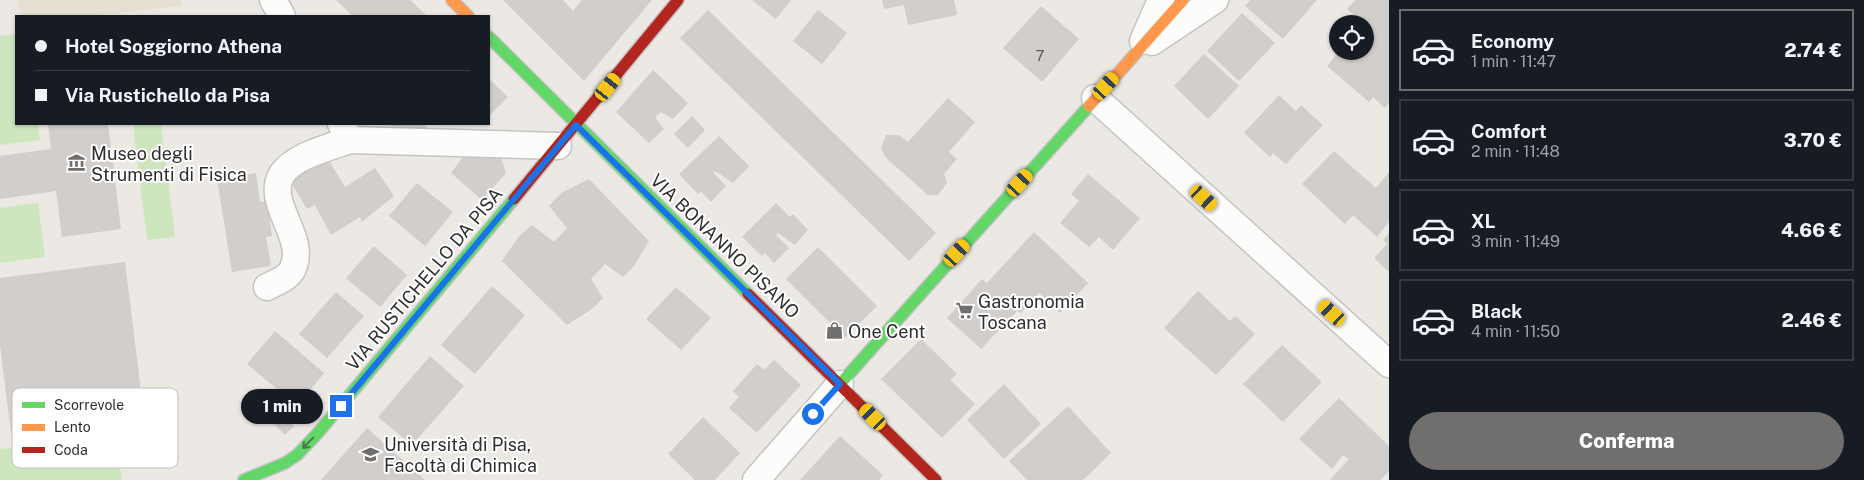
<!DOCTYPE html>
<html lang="it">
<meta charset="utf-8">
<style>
body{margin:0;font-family:"Public Sans",sans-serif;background:#242831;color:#f1f3f6;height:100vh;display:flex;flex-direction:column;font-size:19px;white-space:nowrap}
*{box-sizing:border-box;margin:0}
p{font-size:16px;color:#9ea1a6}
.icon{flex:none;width:28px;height:28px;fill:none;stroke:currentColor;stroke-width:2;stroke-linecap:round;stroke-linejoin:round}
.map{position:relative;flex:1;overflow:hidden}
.side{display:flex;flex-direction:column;background:#171b24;width:475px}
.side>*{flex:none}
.hud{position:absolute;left:15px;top:15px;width:475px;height:110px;border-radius:0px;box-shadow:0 1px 4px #0004;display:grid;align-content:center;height:110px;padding:0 20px;background:#171b24}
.fabs{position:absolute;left:1329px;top:15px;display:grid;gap:10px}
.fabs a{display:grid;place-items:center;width:45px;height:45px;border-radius:50%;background:#171b24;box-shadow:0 1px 4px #0004;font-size:25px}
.end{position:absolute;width:22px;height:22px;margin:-11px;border:6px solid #1a73e8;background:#fff;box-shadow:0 0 0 2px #fff}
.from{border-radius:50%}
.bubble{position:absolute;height:35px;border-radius:18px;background:#171b24;box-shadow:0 1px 4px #0004;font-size:16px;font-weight:800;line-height:35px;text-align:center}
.car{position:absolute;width:15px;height:30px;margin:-15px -8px;border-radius:6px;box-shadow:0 0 4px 1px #0007;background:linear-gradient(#f5c518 24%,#345 0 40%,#f5c518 0 76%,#345 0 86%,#f5c518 0)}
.hud b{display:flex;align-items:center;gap:18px;height:48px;font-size:19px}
.hud b+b{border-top:1px solid #363941}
.hud i{width:12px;height:12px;background:#f1f3f6}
ul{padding:9px 0 0;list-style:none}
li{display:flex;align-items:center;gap:15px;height:82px;margin:0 10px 8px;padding:0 10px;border:2px solid #363941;border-radius:0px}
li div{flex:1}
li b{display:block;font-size:19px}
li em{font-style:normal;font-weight:800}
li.on{border-color:#706f6e}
li>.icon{width:45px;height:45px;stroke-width:1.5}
.action{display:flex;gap:10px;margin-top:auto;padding:10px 20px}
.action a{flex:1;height:58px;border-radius:30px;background:#706f6e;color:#fff;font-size:20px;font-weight:800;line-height:58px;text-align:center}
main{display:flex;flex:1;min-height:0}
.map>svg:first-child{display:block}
.education{fill:#e6e0d3}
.green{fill:#cee6be}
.building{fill:#d1cecb}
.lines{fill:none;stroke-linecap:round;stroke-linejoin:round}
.street-casing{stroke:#c5c4c5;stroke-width:29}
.fast-casing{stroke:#c5c4c5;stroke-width:14}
.slow-casing{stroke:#c5c4c5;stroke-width:14}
.jam-casing{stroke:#c5c4c5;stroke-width:14}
.street{stroke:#fcfcfb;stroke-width:26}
.fast{stroke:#63d668;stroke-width:11}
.slow{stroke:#ff974d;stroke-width:11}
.jam{stroke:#b3261e;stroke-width:11}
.oneway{stroke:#467a48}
.route{stroke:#1a73e8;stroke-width:6}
.labels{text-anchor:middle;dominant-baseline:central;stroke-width:4;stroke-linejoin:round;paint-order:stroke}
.number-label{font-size:15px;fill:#585857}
.poi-label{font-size:18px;fill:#2e2e2e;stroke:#fff;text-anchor:start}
.street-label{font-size:18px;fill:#2e2e2e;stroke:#fff}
.key{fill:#fff;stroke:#c0c0c0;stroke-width:1}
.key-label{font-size:14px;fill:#2e2e2e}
</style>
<main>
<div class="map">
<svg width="1389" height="480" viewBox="0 0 1389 480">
<rect width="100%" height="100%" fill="#ece8e4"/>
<path class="education" d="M17,0H181V6L91,16H22Z"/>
<path class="green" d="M16,34V124H38L40,140L0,145V36Z
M133,124H161L175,237L147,240Z
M38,203L45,257L0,263V208Z
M115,436L122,480H0V449Z"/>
<path class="building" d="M336,0H410L427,16H353Z
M503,0H563L573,11L582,0H652L584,81Z
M752,0H791L776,19Z
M882,0H954L957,15L908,25L904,5L884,9Z
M1250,0H1317L1283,39L1245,6Z
M1355,0H1389V103L1385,108L1373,97L1369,102L1327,66L1339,51H1365V44L1375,33L1347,9Z
M1041,6L1079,39L1042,82L1003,48Z
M708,10L936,233L909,261L680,38Z
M818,10L847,33L822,64L793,41Z
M1242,13L1275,43L1239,81L1207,51Z
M1204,54L1239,86L1208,119L1174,86Z
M653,70L688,103L673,119L661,112L655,117L664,129L649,143L616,112Z
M489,79L508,97L489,116Z
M1279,95L1296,111L1301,105L1323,125L1286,164L1273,153L1270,157L1244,133Z
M948,98L975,122L949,152L957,159L944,174L947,183L938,195H928L885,157L881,149L886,135H899L908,142Z
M692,116L705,130L688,148L674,134Z
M48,124H108L121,229L62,237L56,191L0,199V156L51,149Z
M386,124H424L429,131L386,125Z
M719,136L749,166L733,183L715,171L713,172L726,186L711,202L701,191L698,194L679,174Z
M467,151H499L506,173L482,200L451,173Z
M1334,151L1376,188L1389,172V222L1377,237L1353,215L1345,224L1302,184Z
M328,159L345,187L375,168L394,196L362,222L360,217L331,235L315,205L307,209L290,181Z
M256,173L260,202L267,201L272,236L266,237L271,266L232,272L217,179Z
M1088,174L1140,218L1113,250L1099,237L1089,247L1060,223L1079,201L1071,194Z
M589,179L649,241L634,266L623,277L605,264L591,279L603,298L592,309L567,325L502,261L519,236L532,225L554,242L567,228L549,206L561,193Z
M417,183L453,212L425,246L389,216Z
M776,203L790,217L793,214L808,230L795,245L778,233L776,235L789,248L774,263L765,253L762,256L742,237Z
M1034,232L1088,283L1060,313L1039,293L1021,313L1017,311L981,349L947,318L982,279L987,283Z
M1389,233V272L1374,258L1387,244L1383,240Z
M374,246L407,275L380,307L346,278Z
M818,247L877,306L845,338L786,279Z
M125,262L144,416L11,433L0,345V278Z
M492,286L525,315L475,374L441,345Z
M676,287L711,318L681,350L646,319Z
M1198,291L1230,321L1235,316L1255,334L1216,375L1164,328Z
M336,292L364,316L327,358L299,334Z
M275,331L324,373L297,406L247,364Z
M921,339L957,374L950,380L975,404L942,438L881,379Z
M1282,345L1322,382L1283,422L1243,384Z
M430,356L464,386L412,445L378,417Z
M774,360L801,385L757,433L729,408L739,397L733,391L757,364L764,370Z
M1004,384L1041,424L1004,459L967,420Z
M258,389L294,426L285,435L249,398Z
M1339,398L1389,446V471L1381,480H1330L1349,459L1343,455L1332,469L1299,439Z
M1068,406L1111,453L1083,480H1027L1009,461Z
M703,417L740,453L715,480H695L668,454Z
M367,428L425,480H321Z
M840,436L883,475L879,480H800Z"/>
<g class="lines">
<defs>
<path id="street" d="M273,0L282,16
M1143,41L1161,0
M1152,42L1215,0
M1095,98L1389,364
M341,124L350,140L558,146
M267,287C275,283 288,278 292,270C309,238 264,204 282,174C294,156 330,147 350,140
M756,480L840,384"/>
<path id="fast" d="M489,37L748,294
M840,384L1089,106
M244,480L285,463L297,455L317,434L514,199"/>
<path id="slow" d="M452,0L468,16
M1089,106L1183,0"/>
<path id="jam" d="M514,199L678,0
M748,294L936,480"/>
</defs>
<use href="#street" class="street-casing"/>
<use href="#fast" class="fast-casing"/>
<use href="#slow" class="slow-casing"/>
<use href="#jam" class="jam-casing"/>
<use href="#street" class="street"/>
<use href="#fast" class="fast"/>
<use href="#slow" class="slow"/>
<use href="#jam" class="jam"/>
</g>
<defs><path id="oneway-shaft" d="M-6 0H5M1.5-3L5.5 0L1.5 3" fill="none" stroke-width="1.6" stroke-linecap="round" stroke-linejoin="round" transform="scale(1.25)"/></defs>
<use class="oneway" href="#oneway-shaft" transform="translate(308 443) rotate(134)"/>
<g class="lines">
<path class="route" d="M341,406L576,125L840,384L813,414"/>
</g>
<defs>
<symbol id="museum-bare" viewBox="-9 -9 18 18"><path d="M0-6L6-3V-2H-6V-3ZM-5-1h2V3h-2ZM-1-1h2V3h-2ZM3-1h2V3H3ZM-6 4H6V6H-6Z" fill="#706f6e" stroke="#fff" stroke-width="2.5" paint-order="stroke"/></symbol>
<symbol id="supermarket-bare" viewBox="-9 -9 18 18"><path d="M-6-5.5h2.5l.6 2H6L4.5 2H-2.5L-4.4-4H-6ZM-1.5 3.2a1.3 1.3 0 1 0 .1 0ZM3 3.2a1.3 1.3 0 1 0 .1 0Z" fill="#706f6e" stroke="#fff" stroke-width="2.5" paint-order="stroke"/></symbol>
<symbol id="shop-bare" viewBox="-9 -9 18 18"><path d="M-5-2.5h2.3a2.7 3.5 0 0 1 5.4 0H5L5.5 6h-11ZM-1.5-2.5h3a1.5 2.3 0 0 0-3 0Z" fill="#706f6e" stroke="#fff" stroke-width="2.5" paint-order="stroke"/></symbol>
<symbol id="university-bare" viewBox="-9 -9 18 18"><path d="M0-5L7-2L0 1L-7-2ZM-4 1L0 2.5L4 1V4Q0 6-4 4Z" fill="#706f6e" stroke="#fff" stroke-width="2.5" paint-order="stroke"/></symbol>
</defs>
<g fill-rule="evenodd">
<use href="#museum-bare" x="64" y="150" width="25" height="25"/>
<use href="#supermarket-bare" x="952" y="298" width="25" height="25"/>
<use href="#shop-bare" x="822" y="318" width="25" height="25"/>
<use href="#university-bare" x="358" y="442" width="25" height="25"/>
</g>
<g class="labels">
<g class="number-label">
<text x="1040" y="55">7</text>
</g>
<g class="poi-label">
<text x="91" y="153">Museo degli<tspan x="91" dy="21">Strumenti di Fisica</tspan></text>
<text x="978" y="301">Gastronomia<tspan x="978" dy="21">Toscana</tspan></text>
<text x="848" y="331">One Cent</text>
<text x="384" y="444">Università di Pisa,<tspan x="384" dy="21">Facoltà di Chimica</tspan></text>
</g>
<g class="street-label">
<text transform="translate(725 246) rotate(44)">VIA BONANNO PISANO</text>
<text transform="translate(424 279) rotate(-50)">VIA RUSTICHELLO DA PISA</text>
</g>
</g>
<rect x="12" y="388" width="166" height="80" rx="8" class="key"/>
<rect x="22" y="402" width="23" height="6" fill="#63d668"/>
<rect x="22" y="424" width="23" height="7" fill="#ff974d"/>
<rect x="22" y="447" width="23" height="6" fill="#b3261e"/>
<g class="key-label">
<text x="54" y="410">Scorrevole</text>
<text x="54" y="432">Lento</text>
<text x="54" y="455">Coda</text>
</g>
</svg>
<div class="fabs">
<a><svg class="icon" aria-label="locate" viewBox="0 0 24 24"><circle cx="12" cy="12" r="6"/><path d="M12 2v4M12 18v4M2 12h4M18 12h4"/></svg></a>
</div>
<i class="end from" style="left:813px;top:414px"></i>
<i class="end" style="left:341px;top:406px"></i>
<div class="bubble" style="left:241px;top:389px;width:82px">1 min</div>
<i class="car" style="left:1106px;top:86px;rotate:42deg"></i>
<i class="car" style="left:608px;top:87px;rotate:39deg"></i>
<i class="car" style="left:1020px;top:183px;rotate:42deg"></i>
<i class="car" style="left:1204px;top:198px;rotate:132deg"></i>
<i class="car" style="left:957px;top:253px;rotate:42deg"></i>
<i class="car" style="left:1332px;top:313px;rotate:312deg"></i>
<i class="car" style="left:873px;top:417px;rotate:315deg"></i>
<div class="hud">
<b><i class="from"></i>Hotel Soggiorno Athena</b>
<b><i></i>Via Rustichello da Pisa</b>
</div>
</div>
<section class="side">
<ul>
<li class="on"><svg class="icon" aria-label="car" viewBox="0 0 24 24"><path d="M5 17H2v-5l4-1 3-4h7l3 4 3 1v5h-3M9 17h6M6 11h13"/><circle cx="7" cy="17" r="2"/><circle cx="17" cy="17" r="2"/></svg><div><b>Economy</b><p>1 min · 11:47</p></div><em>2.74 €</em></li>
<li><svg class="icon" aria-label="car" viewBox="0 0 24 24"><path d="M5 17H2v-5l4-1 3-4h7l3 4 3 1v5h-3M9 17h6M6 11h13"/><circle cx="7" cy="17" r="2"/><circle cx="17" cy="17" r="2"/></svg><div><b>Comfort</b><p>2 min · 11:48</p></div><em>3.70 €</em></li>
<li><svg class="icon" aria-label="car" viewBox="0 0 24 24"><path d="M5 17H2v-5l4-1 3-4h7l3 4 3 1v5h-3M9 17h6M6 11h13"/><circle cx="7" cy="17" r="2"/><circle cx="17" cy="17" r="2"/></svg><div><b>XL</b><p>3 min · 11:49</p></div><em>4.66 €</em></li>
<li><svg class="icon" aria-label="car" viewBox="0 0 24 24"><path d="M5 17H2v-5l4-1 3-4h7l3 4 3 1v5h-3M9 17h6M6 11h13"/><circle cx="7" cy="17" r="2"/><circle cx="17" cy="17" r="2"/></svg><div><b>Black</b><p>4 min · 11:50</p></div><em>2.46 €</em></li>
</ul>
<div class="action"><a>Conferma</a></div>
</section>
</main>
